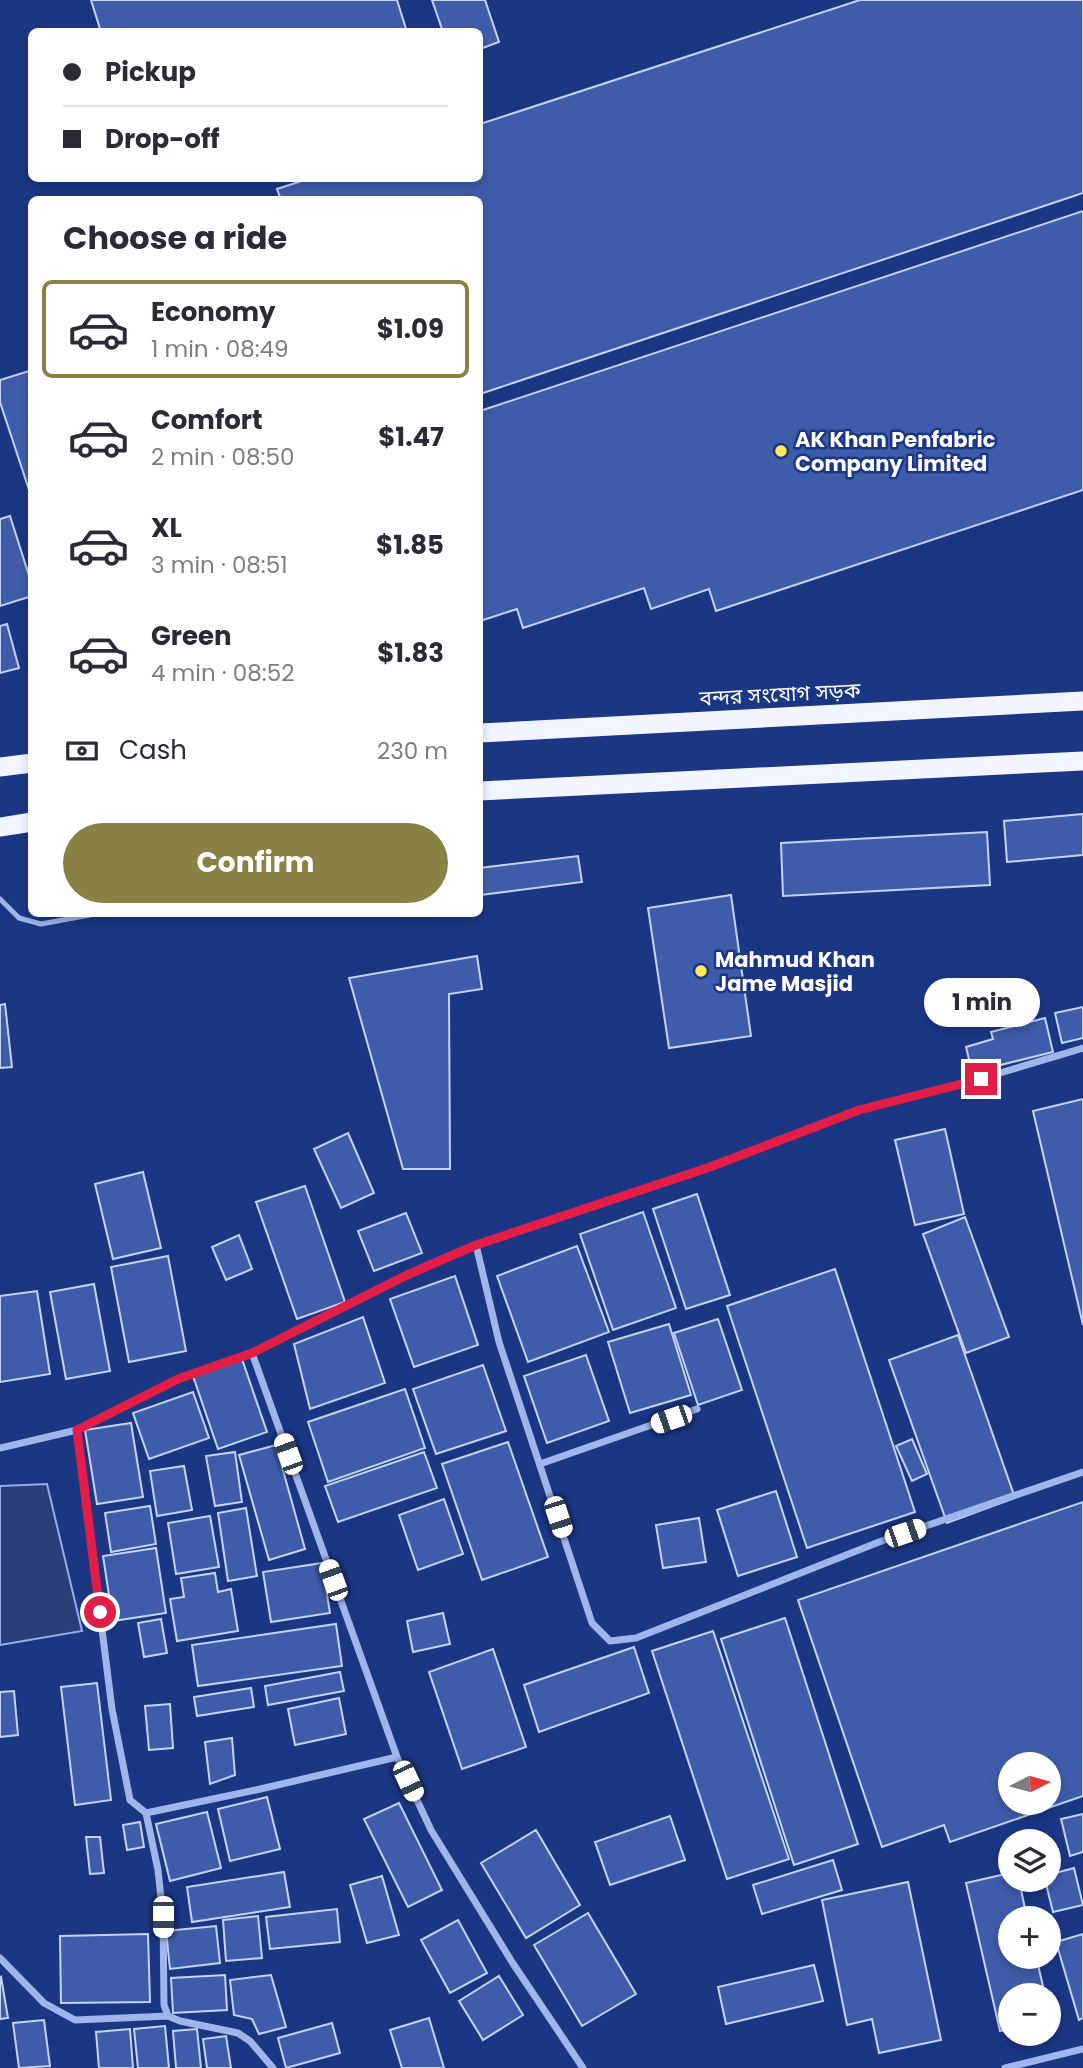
<!DOCTYPE html>
<meta charset="utf-8">
<style>
body{margin:0;font-family:Poppins,"Noto Sans Bengali",sans-serif;background:#f7f7f7;color:#2b2b33;height:100vh;display:flex;flex-direction:column;font-size:26px;white-space:nowrap}
*{box-sizing:border-box;margin:0}
p{font-size:23px;color:#7c7c81}
.icon{flex:none;width:38px;height:38px;fill:none;stroke:currentColor;stroke-width:2;stroke-linecap:round;stroke-linejoin:round}
.map{position:relative;flex:1;overflow:hidden}
.details{position:absolute;left:28px;top:196px;width:455px;height:721px;display:flex;flex-direction:column;background:#fff;border-radius:10px;box-shadow:0 4px 10px #0003}
.details>*{flex:none}
.banner{position:absolute;left:28px;top:28px;width:455px;height:154px;border-radius:10px;box-shadow:0 4px 10px #0003;display:grid;align-content:center;height:154px;padding:0 35px;background:#fff}
.needle{width:46px;rotate:84deg}
.tools{position:absolute;left:998px;top:1752px;display:grid;gap:14px}
.tools a{display:grid;place-items:center;width:63px;height:63px;border-radius:50%;background:#fff;box-shadow:0 4px 10px #0003;font-size:35px}
.end{position:absolute;width:32px;height:32px;margin:-16px;border:9px solid #e11d48;background:#fff;box-shadow:0 0 0 4px #fff}
.from{border-radius:50%}
.bubble{position:absolute;height:49px;border-radius:24px;background:#fff;box-shadow:0 4px 10px #0003;font-size:23px;font-weight:700;line-height:49px;text-align:center}
.car{position:absolute;width:21px;height:42px;margin:-21px -10px;border-radius:9px;box-shadow:0 0 5px 2px #0007;background:linear-gradient(#fff 24%,#345 0 40%,#fff 0 76%,#345 0 86%,#fff 0)}
.banner b{display:flex;align-items:center;gap:24px;height:66px;font-size:26px}
.banner b+b{border-top:2px solid #e1e1e2}
.banner i{width:18px;height:18px;background:#2b2b33}
ul{padding:0;list-style:none}
li{display:flex;align-items:center;gap:21px;height:98px;margin:0 14px 10px;padding:0 21px;border:4px solid transparent;border-radius:10px}
li div{flex:1}
li b{display:block;font-size:26px}
li em{font-style:normal;font-weight:700}
li.active{border-color:#898145}
li>.icon{width:63px;height:63px;stroke-width:1.5}
h2{padding:0 35px;font-size:32px;line-height:84px}
.pay{display:flex;align-items:center;gap:18px;height:77px;padding:0 35px;font-size:26px}
.pay p{margin-inline-start:auto}
.button{display:flex;gap:14px;margin-top:auto;padding:14px 35px}
.button a{flex:1;height:80px;border-radius:42px;background:#898145;color:#fff;font-size:28px;font-weight:700;line-height:80px;text-align:center}
.map>svg:first-child{display:block}
.water{fill:#2a3f78;stroke:#93aded;stroke-width:2}
.building{fill:#3f5caa;stroke:#c5d3f8;stroke-width:2;fill-rule:evenodd}
.lines{fill:none;stroke-linecap:round;stroke-linejoin:round}
.service{stroke:#a0b5eb;stroke-width:5}
.minor{stroke:#a0b5eb;stroke-width:7}
.trunk{stroke:#f2f4ff;stroke-width:19}
.route{stroke:#e11d48;stroke-width:9}
.poi-dot{fill:#fcea5c;stroke:#1b3683;stroke-width:2.5}
.labels{text-anchor:middle;dominant-baseline:central;stroke-width:5;stroke-linejoin:round;paint-order:stroke}
.poi-label{font-size:21px;font-weight:bold;fill:#fff;stroke:#1b3683;text-anchor:start}
.street-label{font-size:21px;fill:#fff;stroke:#1b3683}
</style>
<div class="map">
<svg width="1083" height="2068" viewBox="0 0 1083 2068">
<rect width="100%" height="100%" fill="#1b3683"/>
<path class="water" d="M47,1484L82,1631L0,1645V1486Z"/>
<path class="building" d="M91,0H397L407,32H101Z
M432,0H485L499,42L480,49V32H443Z
M860,0H1083V193L480,394V200H281L277,189L311,178H480V124Z
M1083,211V490L716,611L709,589L651,609L644,588L523,628L517,609L480,621V411Z
M32,370V499L0,402V380Z
M10,516L32,585V596L0,606V519Z
M7,624L19,668L0,673V626Z
M1083,814V855L1007,862L1004,821Z
M987,832L990,885L783,896L781,843Z
M578,856L582,882L480,895V868Z
M731,895L751,1036L669,1048L648,908Z
M477,956L482,989L449,994L450,1169H403L349,978Z
M5,1004L12,1067L0,1068V1005Z
M1083,1007V1038L1062,1043L1055,1013Z
M1045,1018L1053,1052L972,1072L966,1047L993,1039L991,1032Z
M1083,1099V1325L1033,1111Z
M945,1129L964,1214L915,1225L895,1140Z
M348,1133L374,1193L341,1208L314,1149Z
M143,1172L161,1248L113,1259L95,1184Z
M305,1186L345,1302L297,1319L256,1202Z
M697,1194L730,1295L686,1309L653,1209Z
M643,1212L676,1308L613,1330L580,1234Z
M406,1213L422,1253L374,1271L358,1231Z
M965,1217L1009,1337L966,1353L923,1234Z
M239,1235L252,1269L226,1280L212,1247Z
M577,1246L609,1332L528,1362L497,1276Z
M168,1256L186,1351L129,1362L111,1267Z
M835,1269L915,1512L807,1548L727,1306Z
M455,1276L478,1345L414,1367L390,1299Z
M94,1284L110,1371L66,1379L50,1292Z
M37,1291L50,1374L0,1382V1296Z
M363,1317L385,1383L310,1409L294,1344Z
M718,1319L742,1390L698,1405L674,1333Z
M669,1324L691,1395L630,1413L608,1342Z
M958,1335L1015,1498L947,1523L889,1360Z
M586,1355L609,1421L547,1443L524,1376Z
M242,1359L267,1432L218,1449L193,1376Z
M483,1365L506,1431L436,1454L413,1389Z
M405,1389L425,1448L328,1482L308,1422Z
M193,1392L209,1438L149,1459L133,1413Z
M131,1423L143,1497L97,1504L85,1430Z
M912,1439L927,1474L912,1481L896,1446Z
M508,1442L548,1557L482,1580L442,1464Z
M276,1445L305,1549L269,1560L239,1455Z
M235,1452L242,1502L215,1506L206,1456Z
M424,1452L437,1488L338,1522L325,1486Z
M184,1466L192,1510L157,1516L150,1471Z
M776,1491L797,1557L738,1576L717,1510Z
M444,1499L463,1554L418,1570L399,1515Z
M1083,1502V1796L950,1842L944,1825L882,1847L798,1600ZM1010,1764H1048V1802H1010Z
M150,1506L156,1544L111,1552L105,1513Z
M246,1508L257,1576L228,1581L218,1513Z
M210,1516L219,1567L176,1574L168,1523Z
M699,1518L706,1562L663,1568L656,1525Z
M156,1548L166,1613L113,1621L103,1556Z
M322,1563L330,1613L271,1622L263,1572Z
M215,1573L218,1592L231,1589L238,1631L177,1641L170,1599L184,1597L181,1578Z
M443,1613L450,1644L413,1652L407,1621Z
M785,1618L858,1844L794,1865L721,1639Z
M161,1619L167,1653L144,1657L138,1623Z
M336,1624L342,1666L198,1686L192,1645Z
M713,1631L789,1859L727,1879L652,1651Z
M634,1647L649,1693L539,1732L524,1685Z
M493,1649L526,1747L462,1769L429,1672Z
M340,1672L344,1691L268,1705L265,1686Z
M97,1683L111,1800L75,1805L61,1687Z
M251,1688L254,1707L197,1716L194,1697Z
M14,1691L18,1735L0,1737V1692Z
M339,1698L346,1734L295,1745L288,1709Z
M170,1704L173,1748L149,1750L145,1706Z
M232,1738L235,1775L210,1784L205,1742Z
M267,1797L280,1849L230,1861L218,1809Z
M399,1803L442,1890L408,1907L364,1819Z
M207,1812L221,1868L170,1881L156,1824Z
M1083,1814V1852L1070,1856L1061,1819Z
M670,1816L685,1860L610,1885L595,1842Z
M140,1822L144,1847L127,1850L123,1825Z
M536,1830L580,1905L526,1938L481,1863Z
M86,1837H100L104,1873L90,1874Z
M833,1860L842,1890L762,1914L753,1885Z
M1074,1868L1083,1905L1053,1912L1045,1880H1048V1875Z
M284,1872L290,1907L192,1922L187,1887Z
M1010,1873V1880H1019L1027,1918H1010V1956H1036L1045,1995H1010V2029L1000,2031L966,1883Z
M382,1876L399,1935L367,1943L350,1885Z
M908,1882L941,2040L879,2053L872,2019L847,2025L822,1900Z
M337,1909L340,1942L270,1949L266,1917Z
M588,1913L636,1994L582,2026L534,1945Z
M258,1916L262,1958L226,1961L223,1920Z
M458,1920L487,1973L450,1993L421,1940Z
M216,1926L220,1963L170,1969L166,1931Z
M148,1934L150,2002L61,2003L60,1936Z
M1083,1934V2018L1079,2020L1056,1942Z
M814,1965L823,2001L726,2024L718,1987Z
M225,1975L227,2010L173,2013L171,1978Z
M271,1975L286,2027L259,2034L252,2019L234,2015L230,1980Z
M499,1976L523,2015L483,2040L459,2001Z
M1,1977L8,2018L0,2019V1978Z
M429,2018L444,2068H402L390,2030Z
M44,2020L50,2066L19,2068L13,2023Z
M332,2023L340,2053L286,2068L278,2038Z
M165,2026L169,2068H138L134,2029Z
M130,2029L133,2068H99L96,2032Z
M197,2029L201,2068H176L173,2031Z
M226,2036L231,2068H207L203,2039Z"/>
<g class="lines">
<path class="service" d="M0,899L19,918L41,924L95,914"/>
<path class="minor" d="M476,1245L499,1342L592,1623L610,1641L636,1638L879,1542L1083,1472
M252,1353L397,1757L431,1830L512,1962L583,2068
M77,1430L112,1709L130,1800L146,1813
M0,1448L77,1430L178,1379L252,1353L407,1275L476,1245L710,1167L859,1110L980,1079L1083,1048
M540,1464L697,1409
M0,1958L44,2003L75,2020L168,2016
M273,2068L250,2041L238,2033L180,2021L168,2016L164,2005L163,1917L158,1870L146,1813L256,1790L397,1757
M1005,2068L1083,2049"/>
<path class="trunk" d="M480,733L1083,701
M0,767L32,763
M480,791L1083,761
M0,827L32,822"/>
</g>
<g class="lines">
<path class="route" d="M100,1612L77,1430L178,1379L252,1353L407,1275L476,1245L710,1167L859,1110L981,1079"/>
</g>
<g class="poi-dot">
<circle cx="781" cy="451" r="7"/>
<circle cx="701" cy="971" r="7"/>
</g>
<g class="labels">
<g class="poi-label">
<text x="795" y="439">AK Khan Penfabric<tspan x="795" dy="24">Company Limited</tspan></text>
<text x="715" y="959">Mahmud Khan<tspan x="715" dy="24">Jame Masjid</tspan></text>
</g>
<g class="street-label">
<text transform="translate(780 694) rotate(-3)">বন্দর সংযোগ সড়ক</text>
</g>
</g>
</svg>
<div class="tools">
<a><svg class="needle" viewBox="-14 -14 28 28"><path d="M0-13l5 13h-10z" fill="#e53935"/><path d="M0 13l5-13h-10z" fill="#7c7c81"/></svg></a>
<a><svg class="icon" aria-label="layers" viewBox="0 0 24 24"><path d="M12 4l9 5-9 5-9-5zM3 14l9 5 9-5"/></svg></a>
<a>+</a>
<a>−</a>
</div>
<i class="end from" style="left:100px;top:1612px"></i>
<i class="end" style="left:981px;top:1079px"></i>
<div class="bubble" style="left:924px;top:978px;width:116px">1 min</div>
<i class="car" style="left:671px;top:1419px;rotate:251deg"></i>
<i class="car" style="left:288px;top:1454px;rotate:340deg"></i>
<i class="car" style="left:558px;top:1517px;rotate:162deg"></i>
<i class="car" style="left:905px;top:1533px;rotate:71deg"></i>
<i class="car" style="left:333px;top:1580px;rotate:340deg"></i>
<i class="car" style="left:408px;top:1781px;rotate:155deg"></i>
<i class="car" style="left:163px;top:1917px;rotate:180deg"></i>
<div class="banner">
<b><i class="from"></i>Pickup</b>
<b><i></i>Drop-off</b>
</div>
<section class="details">
<h2>Choose a ride</h2>
<ul>
<li class="active"><svg class="icon" aria-label="car" viewBox="0 0 24 24"><path d="M5 17H2v-5l4-1 3-4h7l3 4 3 1v5h-3M9 17h6M6 11h13"/><circle cx="7" cy="17" r="2"/><circle cx="17" cy="17" r="2"/></svg><div><b>Economy</b><p>1 min · 08:49</p></div><em>$1.09</em></li>
<li><svg class="icon" aria-label="car" viewBox="0 0 24 24"><path d="M5 17H2v-5l4-1 3-4h7l3 4 3 1v5h-3M9 17h6M6 11h13"/><circle cx="7" cy="17" r="2"/><circle cx="17" cy="17" r="2"/></svg><div><b>Comfort</b><p>2 min · 08:50</p></div><em>$1.47</em></li>
<li><svg class="icon" aria-label="car" viewBox="0 0 24 24"><path d="M5 17H2v-5l4-1 3-4h7l3 4 3 1v5h-3M9 17h6M6 11h13"/><circle cx="7" cy="17" r="2"/><circle cx="17" cy="17" r="2"/></svg><div><b>XL</b><p>3 min · 08:51</p></div><em>$1.85</em></li>
<li><svg class="icon" aria-label="car" viewBox="0 0 24 24"><path d="M5 17H2v-5l4-1 3-4h7l3 4 3 1v5h-3M9 17h6M6 11h13"/><circle cx="7" cy="17" r="2"/><circle cx="17" cy="17" r="2"/></svg><div><b>Green</b><p>4 min · 08:52</p></div><em>$1.83</em></li>
</ul>
<div class="pay"><svg class="icon" aria-label="cash" viewBox="0 0 24 24"><path d="M3 7h18v10H3z"/><circle cx="12" cy="12" r="2"/></svg>Cash<p>230 m</p></div>
<div class="button"><a>Confirm</a></div>
</section>
</div>
